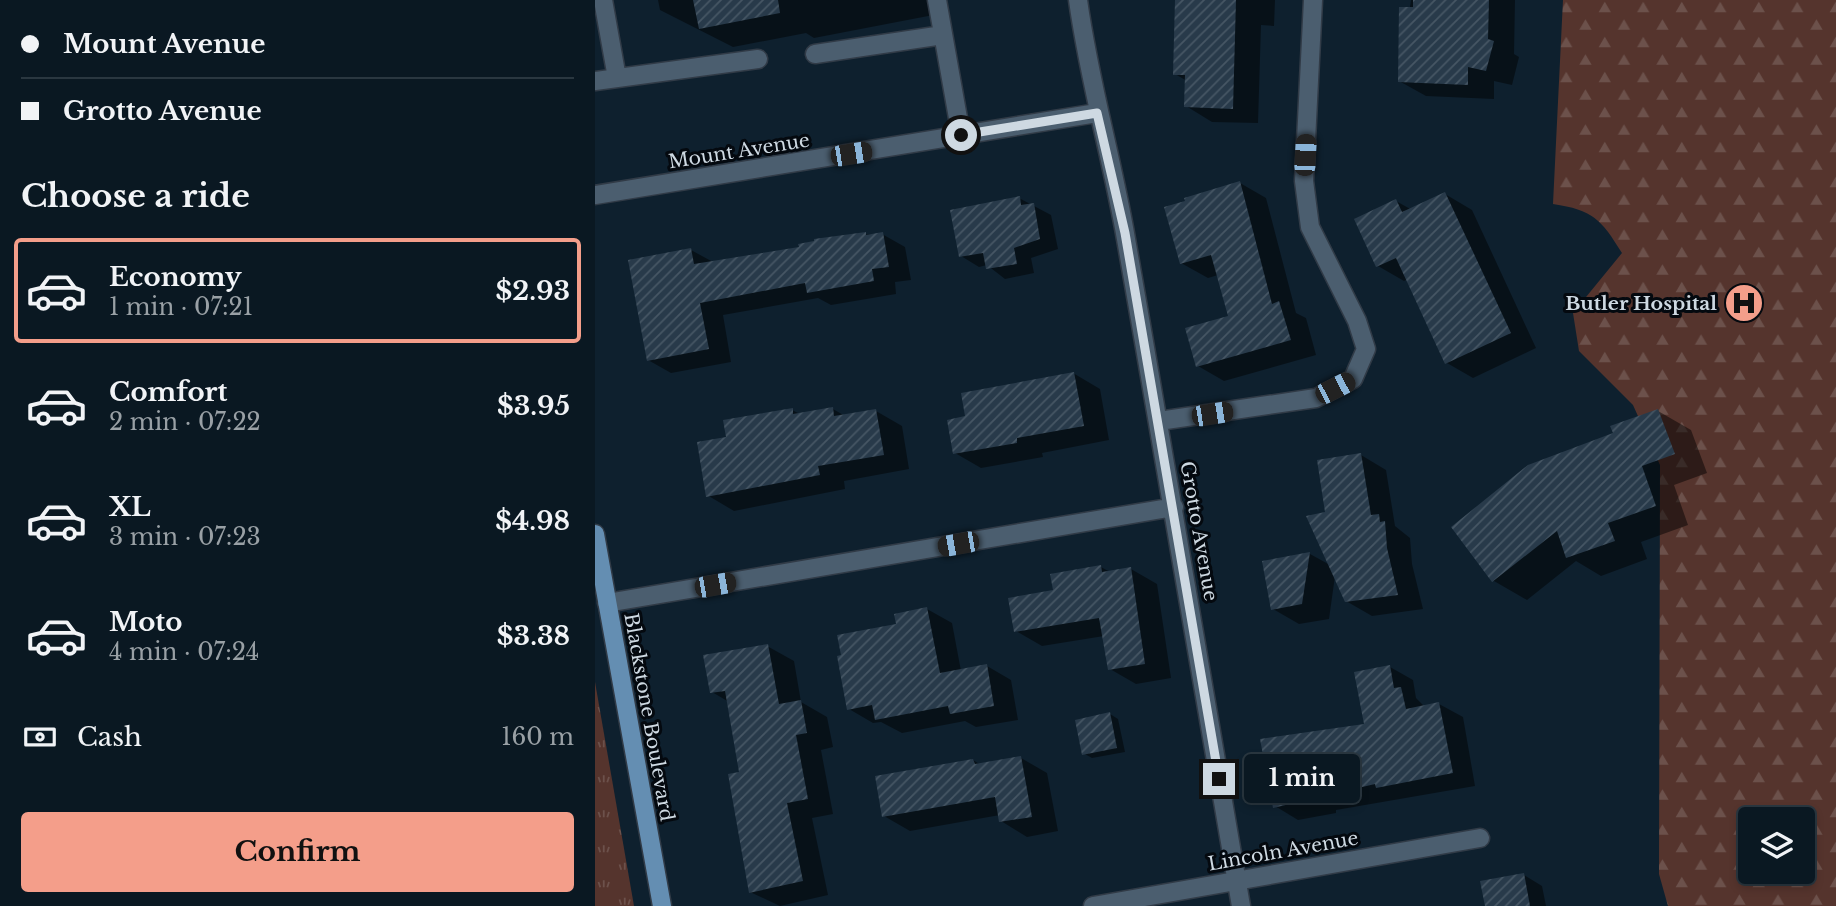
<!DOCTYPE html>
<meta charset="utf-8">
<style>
body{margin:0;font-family:"Libre Baskerville",serif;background:#18252f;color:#f1f3f6;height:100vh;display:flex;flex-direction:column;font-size:26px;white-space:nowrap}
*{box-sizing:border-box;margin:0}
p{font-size:23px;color:#99a0a5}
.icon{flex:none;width:38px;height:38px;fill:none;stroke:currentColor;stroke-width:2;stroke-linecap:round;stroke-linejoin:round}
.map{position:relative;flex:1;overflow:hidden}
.drawer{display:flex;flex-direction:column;background:#0a1822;width:595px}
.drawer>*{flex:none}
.top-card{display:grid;align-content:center;height:154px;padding:0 21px;background:#0a1822}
.fabs{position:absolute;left:1143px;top:807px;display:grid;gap:14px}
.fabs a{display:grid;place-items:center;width:77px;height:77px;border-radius:7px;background:#0a1822;box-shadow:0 4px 10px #0003,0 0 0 2px #2a3740;font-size:35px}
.end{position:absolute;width:32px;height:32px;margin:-16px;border:9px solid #ced9e2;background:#111;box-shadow:0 0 0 4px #111}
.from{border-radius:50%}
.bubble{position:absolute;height:49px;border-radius:7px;background:#0a1822;box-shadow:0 4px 10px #0003,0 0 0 2px #2a3740;font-size:23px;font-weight:700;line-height:49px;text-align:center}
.car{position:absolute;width:21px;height:42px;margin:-21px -10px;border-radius:9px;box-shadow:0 0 5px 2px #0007;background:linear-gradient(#222 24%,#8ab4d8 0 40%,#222 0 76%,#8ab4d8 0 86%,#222 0)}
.top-card b{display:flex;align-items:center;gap:24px;height:66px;font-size:26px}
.top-card b+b{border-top:2px solid #2a3740}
.top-card i{width:18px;height:18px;background:#f1f3f6}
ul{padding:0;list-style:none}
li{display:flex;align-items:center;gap:21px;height:105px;margin:0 14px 10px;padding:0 7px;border:4px solid transparent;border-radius:7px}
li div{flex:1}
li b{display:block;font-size:26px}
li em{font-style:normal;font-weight:700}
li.current{border-color:#f49e8a}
li>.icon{width:63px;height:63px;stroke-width:1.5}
h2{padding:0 21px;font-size:32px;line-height:84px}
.pay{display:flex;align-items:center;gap:18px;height:77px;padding:0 21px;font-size:26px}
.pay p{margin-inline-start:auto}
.action{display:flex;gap:14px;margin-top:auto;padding:14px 21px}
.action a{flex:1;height:80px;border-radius:7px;background:#f49e8a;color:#111;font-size:28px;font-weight:700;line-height:80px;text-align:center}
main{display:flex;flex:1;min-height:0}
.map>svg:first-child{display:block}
.grass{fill:url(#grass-tufts)}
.forest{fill:url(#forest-firs);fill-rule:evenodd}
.shadow{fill:#0007}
.building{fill:url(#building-hatch)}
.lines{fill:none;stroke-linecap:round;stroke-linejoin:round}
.minor-casing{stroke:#313b47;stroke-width:21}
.major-casing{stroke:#313b47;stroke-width:21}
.minor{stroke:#4b5e6f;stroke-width:18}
.major{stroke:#648eb2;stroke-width:18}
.route{stroke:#ced9e2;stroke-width:9}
.labels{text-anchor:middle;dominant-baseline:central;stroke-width:6;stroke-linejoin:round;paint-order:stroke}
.street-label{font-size:19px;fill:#ced9e2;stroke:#04090f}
.poi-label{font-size:19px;font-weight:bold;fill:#ced9e2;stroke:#04090f;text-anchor:end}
</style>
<main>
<section class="drawer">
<div class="top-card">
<b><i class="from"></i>Mount Avenue</b>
<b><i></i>Grotto Avenue</b>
</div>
<h2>Choose a ride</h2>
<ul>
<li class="current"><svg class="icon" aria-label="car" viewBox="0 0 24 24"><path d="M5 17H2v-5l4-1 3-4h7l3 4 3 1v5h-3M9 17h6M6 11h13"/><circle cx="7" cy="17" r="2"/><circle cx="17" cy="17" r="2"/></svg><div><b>Economy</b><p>1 min · 07:21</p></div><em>$2.93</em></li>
<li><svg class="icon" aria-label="car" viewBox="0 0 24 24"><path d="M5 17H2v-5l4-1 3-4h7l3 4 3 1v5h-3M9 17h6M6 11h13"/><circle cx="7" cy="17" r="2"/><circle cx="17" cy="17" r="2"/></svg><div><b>Comfort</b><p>2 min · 07:22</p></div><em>$3.95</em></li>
<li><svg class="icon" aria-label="car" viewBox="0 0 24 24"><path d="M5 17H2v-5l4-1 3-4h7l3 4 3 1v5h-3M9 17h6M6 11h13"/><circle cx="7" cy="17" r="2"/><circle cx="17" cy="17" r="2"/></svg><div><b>XL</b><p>3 min · 07:23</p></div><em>$4.98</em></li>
<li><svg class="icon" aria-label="car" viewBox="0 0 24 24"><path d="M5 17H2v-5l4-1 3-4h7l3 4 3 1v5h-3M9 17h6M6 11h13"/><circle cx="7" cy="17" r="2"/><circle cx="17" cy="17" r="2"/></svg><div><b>Moto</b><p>4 min · 07:24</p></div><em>$3.38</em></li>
</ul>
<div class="pay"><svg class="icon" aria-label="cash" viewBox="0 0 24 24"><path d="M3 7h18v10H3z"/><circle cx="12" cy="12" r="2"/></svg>Cash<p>160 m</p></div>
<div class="action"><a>Confirm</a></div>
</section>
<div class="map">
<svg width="1241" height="906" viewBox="0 0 1241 906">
<defs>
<pattern id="grass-tufts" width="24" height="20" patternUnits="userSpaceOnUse" patternTransform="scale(1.75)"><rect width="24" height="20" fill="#55342d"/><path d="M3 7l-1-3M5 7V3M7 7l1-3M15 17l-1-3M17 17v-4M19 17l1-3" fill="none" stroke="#6c514b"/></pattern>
<pattern id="forest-firs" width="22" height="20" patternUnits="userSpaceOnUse" patternTransform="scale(1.75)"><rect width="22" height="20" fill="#55342d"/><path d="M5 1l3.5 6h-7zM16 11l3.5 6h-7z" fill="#6c514b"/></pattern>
<pattern id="building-hatch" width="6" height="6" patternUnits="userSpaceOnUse" patternTransform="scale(1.75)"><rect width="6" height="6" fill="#283a4a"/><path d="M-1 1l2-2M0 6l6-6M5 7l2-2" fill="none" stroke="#465664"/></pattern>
</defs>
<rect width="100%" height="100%" fill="#0e202e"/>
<path class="grass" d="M0,682L39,906H0Z"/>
<path class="forest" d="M968,0H1241V906H1073L1064,874L1065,465L1038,405L984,351L978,313L1027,253C1006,219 998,210 958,204ZM1155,819H1208V872H1155Z"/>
<path class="shadow" d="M63,0H351L354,12L219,38L211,33L138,47L65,10Z
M582,0H680L679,26L666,25L663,123L617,122L591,106L592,81L580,74Z
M816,0H920L919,54L924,57L917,85L899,81V99L831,96L804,81Z
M645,183L671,198L701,313L711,318L721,355L629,381L603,366L635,317L623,275L613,278L586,263Z
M850,194L877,210L941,348L878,378L852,363L813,279L809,281L783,266L801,201L817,210Z
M424,198L456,215L463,249L436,258L439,273L410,279L392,265L384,267L366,256Z
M287,234L310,247L316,280L300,282L301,294L236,305L223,298L128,315L136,362L76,373L53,360L96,250L118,262L206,249L252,235Z
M478,373L505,389L514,440L447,453L448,457L386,468L360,453L372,418Z
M238,409L250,416L281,411L307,426L314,469L249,481L250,489L139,511L112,495L133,439L197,410L205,414Z
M1063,411L1096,430L1112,473L1079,485L1093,525L1046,542L1052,559L1006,576L981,561L932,600L899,581L858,528Z
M766,455L791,470L800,526L815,538L817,564L828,609L777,616L751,601L740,576L734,619L704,624L678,609L669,563L715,554L735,565L732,513Z
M506,567L515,572L536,569L562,584L576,678L541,684L515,669L509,636L447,646L421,631L460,591Z
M332,609L357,623L366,671L392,666L416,680L423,720L381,727L370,721L307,733L286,722L278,723L254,709L303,626Z
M172,646L199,661L206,702L232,717L238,747L226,750L238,814L217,818L233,895L185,906L155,892L146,773L134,702L117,692Z
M795,667L818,680L821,698L830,707L844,704L868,717L880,786L741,810V813L703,820L680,806L771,726Z
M515,714L523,719L530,752L497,758L488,753Z
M426,758L452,773L463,831L432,837L406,821L405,815L315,831L289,816L378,760L386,765Z
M929,875L947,886L951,906H892Z"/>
<path class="building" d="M98,0H183L185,13L104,29Z
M580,0H641L638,109L589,107L590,75H578Z
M818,0H894L893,39L899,41L891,71L873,67V85L803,82L804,7H818Z
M645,181L677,304L684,301L696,340L601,367L590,328L633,316L616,255L585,264L569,207L590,201L589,198Z
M850,192L916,333L850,364L801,258L781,267L759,219L801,199L807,212Z
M425,196L426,205L439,203L445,239L419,248L422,264L391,269L388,253L364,257L355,210Z
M271,232V235L288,232L294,267L277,269L279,281L212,293L210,283L105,303L114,349L52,361L33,260L96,248L99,264L204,247L203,244L219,241V239Z
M479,372L489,426L422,438V443L358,454L352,420L370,416L366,393Z
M238,407L239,416L281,409L289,455L223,466L225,475L111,497L102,442L131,437L128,420L198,408V414Z
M1063,409L1080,454L1047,466L1061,506L1013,523L1020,541L971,558L962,531L897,582L856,527L933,465L1018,433L1015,426Z
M766,453L776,515L784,514L785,522L790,521L792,548L803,595L750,602L711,516L730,512L722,460Z
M715,552L707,604L676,610L667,561Z
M506,565L507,572L536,567L550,664L513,670L504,618L419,632L413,598L458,590L455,574Z
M332,607L345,673L392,664L399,706L355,714L353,706L280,720L277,705L252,710L242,656L246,655L242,635L301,624L299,614Z
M173,644L184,704L206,700L212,733L201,735L213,799L192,803L208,881L154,893L133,774L144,772L130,691L115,693L108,655Z
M795,665L799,688L806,687L811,709L844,702L858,773L781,788L780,784L678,808L665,739L769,724L759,672Z
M515,712L522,748L487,755L480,720Z
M426,756L437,817L404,822L400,797L287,817L280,776L378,759L380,764Z
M929,873L935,906H890L885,881Z"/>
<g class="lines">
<defs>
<path id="minor" d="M8,0L22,78
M342,0L366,135
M483,0C494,81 517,158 531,239C570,461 608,683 646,906
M220,54L348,35
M0,81L163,59
M0,195L502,113
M564,421L721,398L758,379L771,349L762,321L715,227L709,181L718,0
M12,603L579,507
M498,906L885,838"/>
<path id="major" d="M0,534L67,906"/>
</defs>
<use href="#minor" class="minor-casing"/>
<use href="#major" class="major-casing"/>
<use href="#minor" class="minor"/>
<use href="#major" class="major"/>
</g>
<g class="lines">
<path class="route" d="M366,135L502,113L530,233L624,779"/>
</g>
<defs>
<symbol id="hospital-disc" viewBox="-11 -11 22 22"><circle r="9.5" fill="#f49e8a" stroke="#04090f"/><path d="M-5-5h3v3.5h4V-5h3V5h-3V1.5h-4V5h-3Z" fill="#111"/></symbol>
</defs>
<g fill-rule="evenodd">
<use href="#hospital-disc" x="1127" y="281" width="44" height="44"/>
</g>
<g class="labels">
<g class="street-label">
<text transform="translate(144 151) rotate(-9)">Mount Avenue</text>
<text transform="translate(604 531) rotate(80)">Grotto Avenue</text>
<text transform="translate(54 717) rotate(80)">Blackstone Boulevard</text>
<text transform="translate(688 851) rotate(-10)">Lincoln Avenue</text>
</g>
<g class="poi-label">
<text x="1122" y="303">Butler Hospital</text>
</g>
</g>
</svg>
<div class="fabs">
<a><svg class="icon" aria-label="layers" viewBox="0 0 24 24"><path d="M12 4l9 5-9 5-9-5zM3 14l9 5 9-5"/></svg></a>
</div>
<i class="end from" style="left:366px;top:135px"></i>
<i class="end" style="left:624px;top:779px"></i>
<div class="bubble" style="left:649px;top:754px;width:116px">1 min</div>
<i class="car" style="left:256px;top:154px;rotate:81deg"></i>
<i class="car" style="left:710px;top:155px;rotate:3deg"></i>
<i class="car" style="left:740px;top:388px;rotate:63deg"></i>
<i class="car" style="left:617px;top:414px;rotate:81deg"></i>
<i class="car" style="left:363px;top:544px;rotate:260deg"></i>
<i class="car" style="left:120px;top:585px;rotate:80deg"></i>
</div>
</main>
